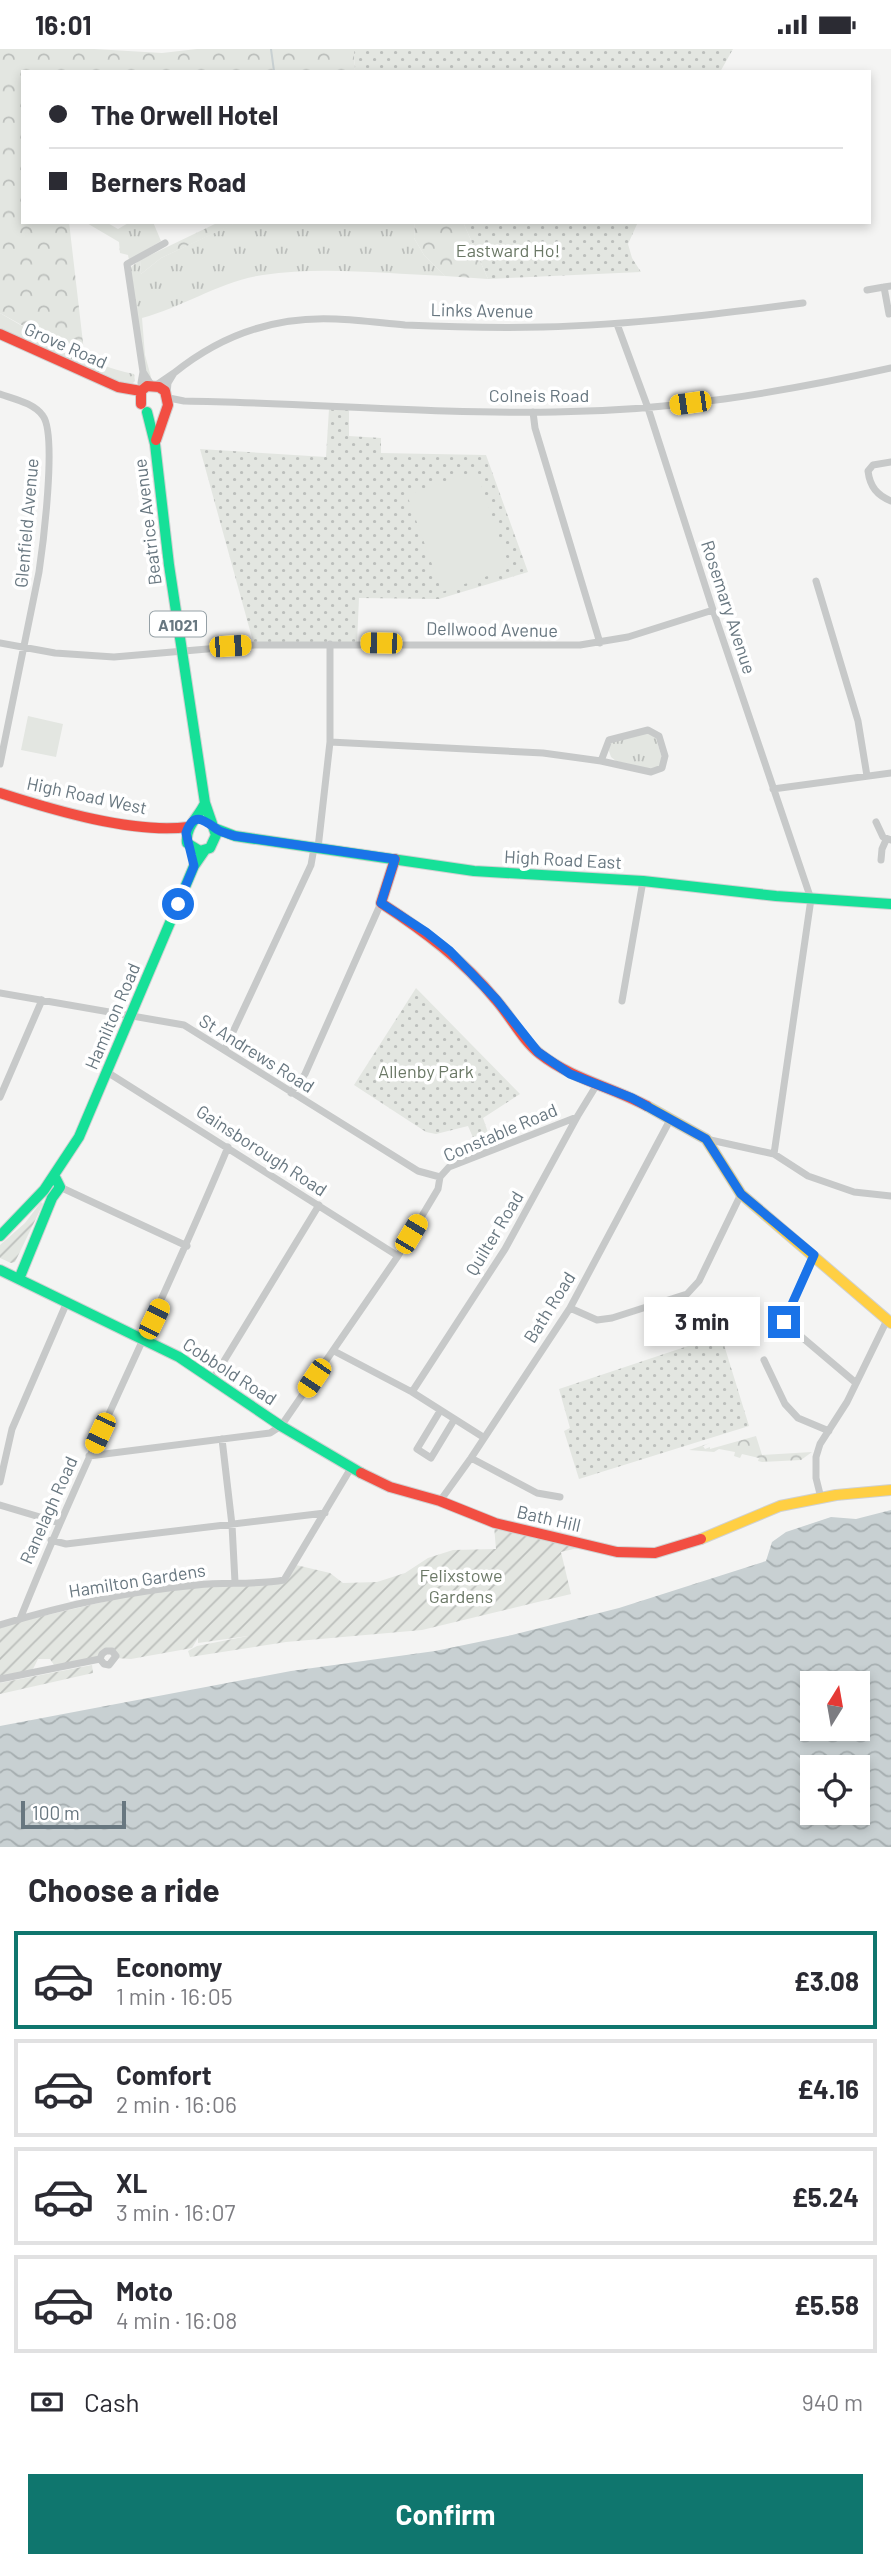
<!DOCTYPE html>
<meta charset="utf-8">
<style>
body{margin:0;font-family:Barlow,sans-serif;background:#f2f2f3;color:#2b2b33;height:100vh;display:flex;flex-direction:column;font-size:26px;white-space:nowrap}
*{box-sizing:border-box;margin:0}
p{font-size:23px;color:#7c7c81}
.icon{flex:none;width:38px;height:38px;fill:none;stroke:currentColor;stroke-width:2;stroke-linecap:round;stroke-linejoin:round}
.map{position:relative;height:1798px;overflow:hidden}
.details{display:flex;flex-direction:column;background:#fff;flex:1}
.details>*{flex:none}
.top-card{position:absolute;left:21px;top:21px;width:850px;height:154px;border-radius:0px;box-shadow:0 4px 10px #0003;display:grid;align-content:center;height:154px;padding:0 28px;background:#fff}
.needle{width:46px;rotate:11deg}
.buttons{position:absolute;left:800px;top:1622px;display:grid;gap:14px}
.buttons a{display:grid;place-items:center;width:70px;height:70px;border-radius:0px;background:#fff;box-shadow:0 4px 10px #0003;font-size:35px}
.scale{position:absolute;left:21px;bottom:18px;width:105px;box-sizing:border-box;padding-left:7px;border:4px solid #687780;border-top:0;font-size:19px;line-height:24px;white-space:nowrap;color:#687780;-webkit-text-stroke:5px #fff;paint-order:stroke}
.end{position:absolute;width:32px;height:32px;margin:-16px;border:9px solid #1a73e8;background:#fff;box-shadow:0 0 0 4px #fff}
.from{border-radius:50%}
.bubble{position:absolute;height:49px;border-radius:0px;background:#fff;box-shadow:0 4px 10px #0003;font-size:23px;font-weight:700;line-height:49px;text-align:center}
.car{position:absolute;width:21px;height:42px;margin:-21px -10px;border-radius:9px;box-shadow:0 0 5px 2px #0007;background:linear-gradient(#f5c518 24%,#345 0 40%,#f5c518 0 76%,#345 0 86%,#f5c518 0)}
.top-card b{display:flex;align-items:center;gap:24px;height:66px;font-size:26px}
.top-card b+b{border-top:2px solid #e1e1e2}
.top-card i{width:18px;height:18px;background:#2b2b33}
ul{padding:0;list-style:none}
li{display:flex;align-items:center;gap:21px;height:98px;margin:0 14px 10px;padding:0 14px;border:4px solid #e1e1e2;border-radius:0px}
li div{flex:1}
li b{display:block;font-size:26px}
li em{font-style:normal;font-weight:700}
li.current{border-color:#0f766e}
li>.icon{width:63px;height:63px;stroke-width:1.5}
h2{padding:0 28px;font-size:32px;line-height:84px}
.pay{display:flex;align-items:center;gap:18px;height:77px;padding:0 28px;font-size:26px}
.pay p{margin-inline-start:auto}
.action{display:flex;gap:14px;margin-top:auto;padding:14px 28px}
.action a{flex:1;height:80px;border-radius:0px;background:#0f766e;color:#fff;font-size:28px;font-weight:700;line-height:80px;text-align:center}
.status{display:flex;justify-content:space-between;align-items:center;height:49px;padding:0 35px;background:#fff;direction:ltr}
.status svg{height:19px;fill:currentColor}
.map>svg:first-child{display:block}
.grass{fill:url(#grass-tufts)}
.forest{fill:url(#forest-crowns)}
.park{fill:url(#park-dots)}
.garden{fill:url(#garden-furrows)}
.pitch{fill:#e3e6e1}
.water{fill:url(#water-waves);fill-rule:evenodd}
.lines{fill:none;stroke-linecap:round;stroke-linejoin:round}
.stream{stroke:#c8d0d2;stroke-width:2}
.fast-casing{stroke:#d0d1d1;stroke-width:12}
.slow-casing{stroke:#d0d1d1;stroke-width:12}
.jam-casing{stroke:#d0d1d1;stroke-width:12}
.street{stroke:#c7c9c9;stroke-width:7}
.fast{stroke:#16e098;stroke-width:10}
.slow{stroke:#ffcf43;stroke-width:10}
.jam{stroke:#f24e42;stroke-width:10}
.route{stroke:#1a73e8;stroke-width:9}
.labels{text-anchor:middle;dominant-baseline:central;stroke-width:7;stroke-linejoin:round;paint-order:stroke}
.shield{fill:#fff;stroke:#95a0a6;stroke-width:2}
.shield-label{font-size:16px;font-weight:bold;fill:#687780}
.park-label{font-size:18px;fill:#6b7866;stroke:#fff}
.street-label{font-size:18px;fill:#687780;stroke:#fff}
</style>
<div class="status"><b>16:01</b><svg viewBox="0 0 49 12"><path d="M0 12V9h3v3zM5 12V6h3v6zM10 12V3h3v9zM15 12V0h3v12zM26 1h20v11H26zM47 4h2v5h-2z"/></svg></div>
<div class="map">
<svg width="891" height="1798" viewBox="0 0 891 1798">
<defs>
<pattern id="grass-tufts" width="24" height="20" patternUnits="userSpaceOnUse" patternTransform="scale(1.75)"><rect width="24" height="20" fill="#e3e6e1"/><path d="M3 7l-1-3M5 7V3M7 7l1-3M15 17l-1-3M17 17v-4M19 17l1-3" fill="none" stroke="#bcbfbc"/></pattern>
<pattern id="forest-crowns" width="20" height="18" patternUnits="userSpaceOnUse" patternTransform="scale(1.75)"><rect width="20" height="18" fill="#e3e6e1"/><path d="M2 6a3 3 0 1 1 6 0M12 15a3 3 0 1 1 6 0" fill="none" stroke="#bcbfbc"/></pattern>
<pattern id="park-dots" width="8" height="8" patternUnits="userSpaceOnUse" patternTransform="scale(1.75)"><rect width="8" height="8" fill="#e3e6e1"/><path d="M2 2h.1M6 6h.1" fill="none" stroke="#bcbfbc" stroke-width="1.8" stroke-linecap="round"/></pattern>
<pattern id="garden-furrows" width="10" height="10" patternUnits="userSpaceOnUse" patternTransform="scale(1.75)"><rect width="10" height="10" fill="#e3e6e1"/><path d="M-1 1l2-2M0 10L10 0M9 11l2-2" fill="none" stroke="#bcbfbc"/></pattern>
<pattern id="water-waves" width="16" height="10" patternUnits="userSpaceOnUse" patternTransform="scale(1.75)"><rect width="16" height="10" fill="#c8d0d2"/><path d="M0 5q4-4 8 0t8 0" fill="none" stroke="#a6aeb0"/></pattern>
</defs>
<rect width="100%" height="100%" fill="#f4f4f3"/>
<path class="grass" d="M85,173H106L118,180L130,173H153L161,192L129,211L128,206L120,204L119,193Z
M237,173H415L414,189L424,206L445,227C385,225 323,217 263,226C221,232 183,258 142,269L145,306L151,328L146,327L131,228V218L140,211L141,225L161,209Z
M0,264C43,289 85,315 134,325L135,332L130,337L122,335L0,279Z
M646,683L655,686L662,709L660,717L654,721L616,712L611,708L608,699L612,692Z"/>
<path class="forest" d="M0,0H94L162,4L197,0H354L355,23H23V173H69L85,311L0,264Z
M219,173L234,175L161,209L141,225L140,211Z
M415,173H463L488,230L445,227L424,206L414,189Z
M756,1387L762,1406L812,1403L801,1411L762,1413L758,1412L759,1409L742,1405L740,1409L734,1407L735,1403L719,1400L714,1403L689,1401L710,1394L703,1397L705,1400L710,1398V1400Z"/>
<path class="park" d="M354,0H733L720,23H355Z
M463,173H638L628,195L632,209L641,223L488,230Z
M329,360L349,361V387L381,389V404L486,406L528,523L439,550L359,549L357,594L254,596L200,400L326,408Z
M416,939L520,1045L483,1069L494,1101L481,1107L468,1077L436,1085L426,1083L354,1036Z
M721,1286L749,1377L579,1430L564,1382L570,1379L559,1340Z"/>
<path class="garden" d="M41,1153L43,1155L15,1213L11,1214L0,1209V1196L25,1174Z
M494,1477L582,1498L561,1503L571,1545L422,1581L286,1593L190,1608L188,1602L197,1597L248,1587L198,1594V1589L192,1599L131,1610L116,1609L110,1601L100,1609L54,1616L50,1610H38L32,1622L0,1627V1577L133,1546L205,1537L284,1534L296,1516L330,1524L343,1534L377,1533L405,1524L428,1509L453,1501L496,1500Z
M92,1616L93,1624L0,1645V1634Z"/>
<path class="pitch" d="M476,422L510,519L442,543L407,446Z
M28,667L63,675L56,708L21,701Z"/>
<path class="water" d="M891,1461V1798H0V1677L291,1622L435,1602L512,1586L619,1559L766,1512L772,1493L786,1483L831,1468L856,1470ZM812,1634H858V1680H812ZM812,1718H858V1764H812Z"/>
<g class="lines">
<path class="stream" d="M271,0L274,22"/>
<defs>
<path id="fast" d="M147,363L155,395L169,516L205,754L216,786L210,799L200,802L187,794C185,777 199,768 205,754
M214,779L235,787L474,822L643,832L776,847L891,855
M0,1187L44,1141L79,1088L194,817L205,801
M0,1221L179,1308L281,1377L361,1424
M19,1230L52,1149L60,1138L55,1128"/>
<path id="slow" d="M647,1057L706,1090L741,1145L891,1274
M701,1490L780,1457L836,1446L891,1441"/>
<path id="jam" d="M0,285L118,338L141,342
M141,355V342L147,337L159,338L165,342L168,356L156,391
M0,744C53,761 133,785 188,778
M395,810L381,854C424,882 463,911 496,951C511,968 523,992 540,1005C572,1030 612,1038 647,1057
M361,1424L390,1438L440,1452L495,1474L617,1503L655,1504L701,1490"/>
</defs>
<use href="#fast" class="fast-casing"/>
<use href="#slow" class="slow-casing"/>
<use href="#jam" class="jam-casing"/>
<path class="street" d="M867,241L884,238
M889,265L884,238L891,237
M617,275L648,359L713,561L811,850L774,1105
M143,323L127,215L165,194
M174,324C221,286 275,267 336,270C359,271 382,274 405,276C451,278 497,279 543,278C631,276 717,265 803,254
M155,337L174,324L168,334L167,344
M143,340L141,334L143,323L152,337
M0,345C14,350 34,354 43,367C57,386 43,496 39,523L0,715
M169,349L184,352C308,354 432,365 555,363C669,362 780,344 891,319
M533,363L535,379L600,594
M891,413L873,416L868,422C870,438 877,446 891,452
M816,532L858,672L867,727
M0,594L55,604L114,608L254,596H580L628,588L713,561
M330,693L543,704L601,712L609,691L648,681L659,687L665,707L662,719L651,723L601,712
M773,740L891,724
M876,773L883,788L891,791
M318,799L330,693V595
M881,811L882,800L886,791
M0,944L184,976L418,1122L440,1128
M622,952L643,832
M225,1000L311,816L314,799
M107,1023L398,1207
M291,1044L305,1025L381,854
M0,1048L42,951
M706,1090L774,1105L808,1127L854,1143L891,1147
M60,1138L187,1197
M813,1206L784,1273L856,1334
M570,1259L597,1271L612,1269L687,1245L699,1232L741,1145
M334,1302L412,1343L483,1388
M764,1311L785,1355L798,1369L829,1382
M213,1330L319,1156
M412,1343L505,1200L577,1068L596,1037
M440,1362L417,1400L431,1409L454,1371
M222,1390L232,1476L235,1533
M89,1407L270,1384L281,1377L398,1207L438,1140L440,1128L449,1118L577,1068
M471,1409L537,1444L560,1448
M0,1433L12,1380L67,1253
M821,1449L816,1429V1408L820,1395L847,1353L887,1271
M440,1452L471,1409L570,1259L670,1071
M0,1456L60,1474
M51,1491L66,1495L325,1464
M20,1570C84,1410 162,1257 228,1098
M0,1576C64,1556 130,1542 197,1536C226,1533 256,1536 284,1531L351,1419
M0,1630L100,1610L104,1615L109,1616L116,1607L112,1602H106L102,1605L100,1610"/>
<use href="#fast" class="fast"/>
<use href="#slow" class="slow"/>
<use href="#jam" class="jam"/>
</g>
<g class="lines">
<path class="route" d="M178,855L194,817L186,784C194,760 206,773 218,781C223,784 229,785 235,787L395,810L381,854L426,883L450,902L496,950L538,1003L570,1025L632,1049L706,1090L741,1145L814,1206L784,1273"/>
</g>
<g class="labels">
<rect class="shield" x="150" y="562.5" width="56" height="25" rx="5"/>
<g class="shield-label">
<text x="178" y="575">A1021</text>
</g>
<g class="park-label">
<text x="508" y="201">Eastward Ho!</text>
<text x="426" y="1022">Allenby Park</text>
<text x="461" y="1526">Felixstowe<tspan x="461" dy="21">Gardens</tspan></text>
</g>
<g class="street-label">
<text transform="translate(482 261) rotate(1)">Links Avenue</text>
<text transform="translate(66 296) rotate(24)">Grove Road</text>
<text x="539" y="346">Colneis Road</text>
<text transform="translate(147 473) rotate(-97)">Beatrice Avenue</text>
<text transform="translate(26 474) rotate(-85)">Glenfield Avenue</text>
<text transform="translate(729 558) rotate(72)">Rosemary Avenue</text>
<text transform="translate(492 580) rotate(1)">Dellwood Avenue</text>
<text transform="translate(87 746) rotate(12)">High Road West</text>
<text transform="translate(563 810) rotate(3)">High Road East</text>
<text transform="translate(112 967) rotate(-67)">Hamilton Road</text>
<text transform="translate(257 1004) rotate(32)">St Andrews Road</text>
<text transform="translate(500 1083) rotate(-23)">Constable Road</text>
<text transform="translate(262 1101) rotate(33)">Gainsborough Road</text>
<text transform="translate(494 1184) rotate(-59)">Quilter Road</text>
<text transform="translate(549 1258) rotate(-58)">Bath Road</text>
<text transform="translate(230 1322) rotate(33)">Cobbold Road</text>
<text transform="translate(48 1461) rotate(-66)">Ranelagh Road</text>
<text transform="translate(549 1469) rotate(13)">Bath Hill</text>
<text transform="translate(137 1531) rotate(-9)">Hamilton Gardens</text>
</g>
</g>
</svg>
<div class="buttons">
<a><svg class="needle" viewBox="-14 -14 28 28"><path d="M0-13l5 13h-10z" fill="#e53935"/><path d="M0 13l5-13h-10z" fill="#7c7c81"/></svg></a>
<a><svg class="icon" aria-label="locate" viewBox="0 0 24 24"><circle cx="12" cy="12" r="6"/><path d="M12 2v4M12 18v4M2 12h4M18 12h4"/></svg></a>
</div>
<div class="scale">100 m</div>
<i class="end from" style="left:178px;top:855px"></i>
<i class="end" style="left:784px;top:1273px"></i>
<div class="bubble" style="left:644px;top:1248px;width:116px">3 min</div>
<i class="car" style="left:690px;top:354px;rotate:262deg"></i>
<i class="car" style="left:381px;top:594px;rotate:271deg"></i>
<i class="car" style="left:230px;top:597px;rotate:86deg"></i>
<i class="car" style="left:411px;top:1185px;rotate:31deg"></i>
<i class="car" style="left:154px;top:1270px;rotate:26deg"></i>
<i class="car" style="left:314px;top:1329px;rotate:214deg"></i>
<i class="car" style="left:100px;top:1384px;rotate:205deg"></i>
<div class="top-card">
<b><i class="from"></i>The Orwell Hotel</b>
<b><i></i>Berners Road</b>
</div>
</div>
<section class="details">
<h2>Choose a ride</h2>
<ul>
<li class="current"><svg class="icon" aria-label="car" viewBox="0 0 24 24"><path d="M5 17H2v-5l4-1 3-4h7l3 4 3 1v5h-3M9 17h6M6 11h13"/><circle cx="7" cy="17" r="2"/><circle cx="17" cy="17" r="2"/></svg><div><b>Economy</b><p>1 min · 16:05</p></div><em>£3.08</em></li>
<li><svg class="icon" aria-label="car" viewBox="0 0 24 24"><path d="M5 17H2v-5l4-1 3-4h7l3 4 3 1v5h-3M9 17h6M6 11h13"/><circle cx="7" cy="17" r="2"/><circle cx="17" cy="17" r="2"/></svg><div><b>Comfort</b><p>2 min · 16:06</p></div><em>£4.16</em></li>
<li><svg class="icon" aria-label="car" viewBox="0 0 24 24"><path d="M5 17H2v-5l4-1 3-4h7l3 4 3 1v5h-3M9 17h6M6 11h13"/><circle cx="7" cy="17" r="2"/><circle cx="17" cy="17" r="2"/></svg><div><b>XL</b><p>3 min · 16:07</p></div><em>£5.24</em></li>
<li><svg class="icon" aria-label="car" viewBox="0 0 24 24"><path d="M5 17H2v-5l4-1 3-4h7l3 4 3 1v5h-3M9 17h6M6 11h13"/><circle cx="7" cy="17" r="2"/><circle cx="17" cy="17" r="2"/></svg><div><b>Moto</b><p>4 min · 16:08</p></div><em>£5.58</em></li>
</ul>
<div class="pay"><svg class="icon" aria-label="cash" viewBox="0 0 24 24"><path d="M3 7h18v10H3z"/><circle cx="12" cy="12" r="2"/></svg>Cash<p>940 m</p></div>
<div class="action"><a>Confirm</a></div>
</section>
